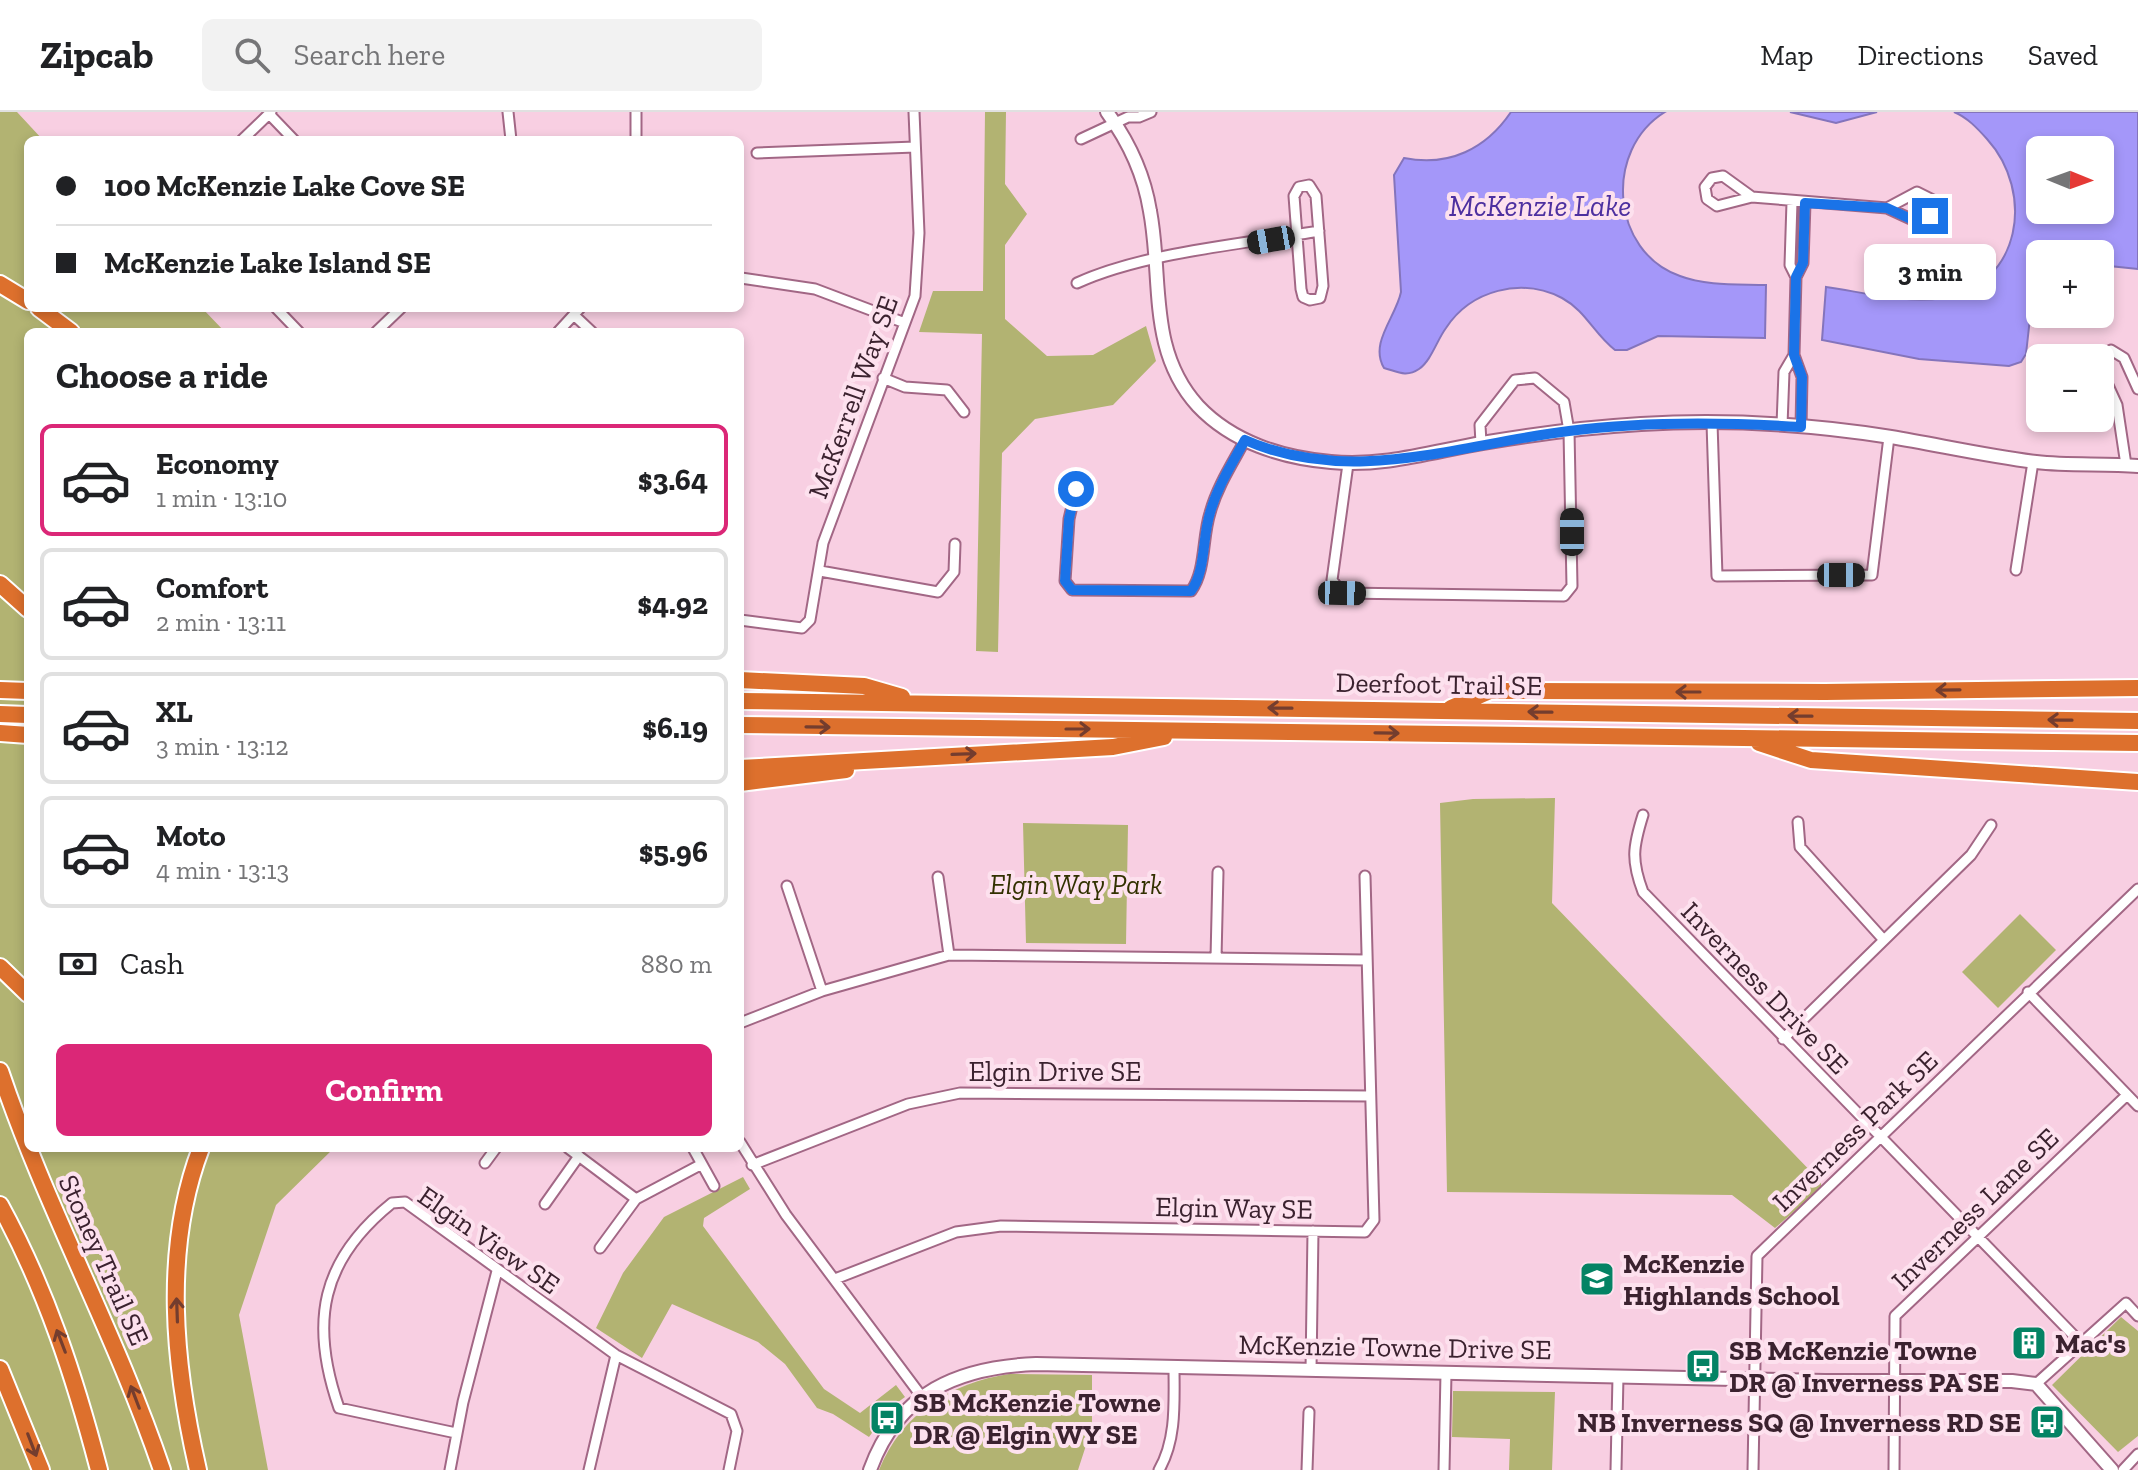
<!DOCTYPE html>
<meta charset="utf-8">
<style>
body{margin:0;font-family:"Zilla Slab",serif;background:#f2f2f2;color:#202124;height:100vh;display:flex;flex-direction:column;font-size:30px;white-space:nowrap}
*{box-sizing:border-box;margin:0}
p{font-size:26px;color:#757577}
.icon{flex:none;width:44px;height:44px;fill:none;stroke:currentColor;stroke-width:2;stroke-linecap:round;stroke-linejoin:round}
.map{position:relative;flex:1;overflow:hidden}
.details{position:absolute;left:24px;top:216px;width:720px;height:824px;display:flex;flex-direction:column;background:#fff;border-radius:12px;box-shadow:0 4px 12px #0003}
.details>*{flex:none}
.banner{position:absolute;left:24px;top:24px;width:720px;height:176px;border-radius:12px;box-shadow:0 4px 12px #0003;display:grid;align-content:center;height:176px;padding:0 32px;background:#fff}
.needle{width:52px;rotate:91deg}
.tools{position:absolute;left:2026px;top:24px;display:grid;gap:16px}
.tools a{display:grid;place-items:center;width:88px;height:88px;border-radius:12px;background:#fff;box-shadow:0 4px 12px #0003;font-size:40px}
.end{position:absolute;width:36px;height:36px;margin:-18px;border:10px solid #1a73e8;background:#fff;box-shadow:0 0 0 4px #fff}
.from{border-radius:50%}
.bubble{position:absolute;height:56px;border-radius:12px;background:#fff;box-shadow:0 4px 12px #0003;font-size:26px;font-weight:700;line-height:56px;text-align:center}
.car{position:absolute;width:24px;height:48px;margin:-24px -12px;border-radius:10px;box-shadow:0 0 6px 2px #0007;background:linear-gradient(#222 24%,#8ab4d8 0 40%,#222 0 76%,#8ab4d8 0 86%,#222 0)}
.banner b{display:flex;align-items:center;gap:28px;height:76px;font-size:30px}
.banner b+b{border-top:2px solid #e0e0e0}
.banner i{width:20px;height:20px;background:#202124}
ul{padding:0;list-style:none}
li{display:flex;align-items:center;gap:24px;height:112px;margin:0 16px 12px;padding:0 16px;border:4px solid #e0e0e0;border-radius:12px}
li div{flex:1}
li b{display:block;font-size:30px}
li em{font-style:normal;font-weight:700}
li.current{border-color:#db2777}
li>.icon{width:72px;height:72px;stroke-width:1.5}
h2{padding:0 32px;font-size:36px;line-height:96px}
.pay{display:flex;align-items:center;gap:20px;height:88px;padding:0 32px;font-size:30px}
.pay p{margin-inline-start:auto}
.action{display:flex;gap:16px;margin-top:auto;padding:16px 32px}
.action a{flex:1;height:92px;border-radius:12px;background:#db2777;color:#fff;font-size:32px;font-weight:700;line-height:92px;text-align:center}
header{display:flex;align-items:center;gap:48px;box-sizing:border-box;height:112px;padding:0 40px;background:#fff;border-bottom:2px solid #e0e0e0}
header strong{font-size:38px}
nav{display:flex;gap:44px;margin-inline-start:auto;font-size:28px}
.search{width:560px;height:72px;background:#f2f2f2;display:flex;align-items:center;gap:20px;box-sizing:border-box;padding:0 28px;border-radius:12px;color:#757577;font-size:30px}
.map>svg:first-child{display:block}
.green{fill:#b2b372}
.water{fill:#a497f9;stroke:#8474bc;stroke-width:2;fill-rule:evenodd}
.lines{fill:none;stroke-linecap:round;stroke-linejoin:round}
.street-casing{stroke:#a26785;stroke-width:13}
.secondary-casing{stroke:#a26785;stroke-width:16}
.highway-casing{stroke:#fff;stroke-width:20}
.street{stroke:#fff;stroke-width:9}
.secondary{stroke:#fff;stroke-width:12}
.highway{stroke:#dd702d;stroke-width:16}
.oneway{stroke:#743d2e}
.route{stroke:#1a73e8;stroke-width:10}
.labels{text-anchor:middle;dominant-baseline:central;stroke-width:8;stroke-linejoin:round;paint-order:stroke}
.street-label{font-size:28px;fill:#3b222f;stroke:#fde1ee}
.park-label{font-size:28px;font-style:italic;fill:#323100;stroke:#fde1ee}
.poi-label{font-size:28px;font-weight:bold;fill:#3b222f;stroke:#fde1ee;text-anchor:start}
.water-label{font-size:30px;font-style:italic;fill:#4d30a0;stroke:#fde1ee}
</style>
<header>
<strong>Zipcab</strong>
<div class="search"><svg class="icon" aria-label="search" viewBox="0 0 24 24"><circle cx="10" cy="10" r="6"/><path d="M15 15l6 6"/></svg>Search here</div>
<nav><a>Map</a><a>Directions</a><a>Saved</a></nav>
</header>
<div class="map">
<svg width="2138" height="1358" viewBox="0 0 2138 1358">
<rect width="100%" height="100%" fill="#f8cfe2"/>
<path class="green" d="M0,0H17L43,28H28V196H202L225,220H28V1036H334L276,1093L239,1203L268,1358H0Z
M985,0H1006L1005,72L1027,102L1005,133V207L1047,244L1093,243L1146,214L1156,249L1113,293L1035,307L1002,341L998,540L976,539L982,222L919,220L933,179H983Z
M1555,686L1552,791L1821,1070V1076L1775,1116L1732,1083L1447,1080L1440,691L1473,687Z
M1023,711L1128,713L1126,832L1026,831Z
M2020,802L2056,838L1998,896L1962,860Z
M743,1065L750,1077L704,1106L703,1114L824,1277L860,1301L896,1273L905,1285L890,1296L869,1325L833,1302L817,1296L785,1252L758,1230L672,1192L642,1246L596,1216L623,1161L664,1105Z
M2121,1205L2138,1219V1324L2118,1340L2052,1273Z
M1009,1262L1092,1263V1315L1078,1358H879C902,1301 951,1271 1009,1262Z
M1453,1279L1555,1280L1552,1358H1509L1510,1327L1452,1325Z"/>
<path class="water" d="M1511,0H1665C1603,38 1611,140 1680,164C1706,174 1738,172 1766,173L1765,226L1658,224L1627,238H1615C1594,222 1586,199 1562,186C1521,165 1471,178 1446,216C1437,228 1431,249 1419,257C1406,266 1396,259 1384,256C1369,231 1396,205 1401,180L1394,63L1404,46C1449,55 1486,37 1511,0Z
M1790,0H1877L1836,11Z
M1954,0H2138V157L2100,153V142H2040V190L2030,206L2026,242L2021,250L2009,254L1919,247L1822,228L1826,175C1862,180 1907,192 1943,186C2022,173 2035,80 1987,27C1978,17 1967,5 1954,0ZM2040,38H2100V98H2040Z"/>
<g class="lines">
<defs>
<path id="street" d="M508,0L511,28
M269,2L294,28
M1081,27L1128,5H1139L1151,0
M242,28L271,0
M636,28V0
M757,41L915,35
M1309,73L1316,84L1323,174L1320,186L1310,188L1303,185L1301,177L1294,84L1299,75Z
M1917,80L1933,88L1934,98L1928,106L1913,108L1887,96Z
M1752,85L1723,64L1712,66L1705,75L1707,87L1717,94L1752,85L1887,96
M1792,90L1790,153L1796,165L1794,243L1802,265L1801,315
M1796,165L1803,151L1805,91
M741,166L815,177L905,211
M1077,171C1145,140 1245,132 1319,119
M276,196L299,220
M575,204L592,220
M376,220L401,196
M558,220L580,196
M883,266L905,275L947,278L964,300
M1712,311L1717,464L1872,463L1889,325
M1782,313L1784,260L1794,243
M1348,352L1332,468L1342,481L1564,484L1572,474L1569,319L1564,290L1535,266L1515,268L1480,313L1481,331
M2126,353L2117,293L2101,258V244L2111,238L2124,246L2138,277
M1076,377L1069,407L1065,469L1072,478L1191,479C1206,459 1202,426 1210,401C1217,375 1232,352 1245,328
M2016,458L2033,350
M820,459L938,480L954,460L955,432
M740,508L802,516L810,508L823,431L915,184L919,121L914,0
M1643,703C1633,735 1631,748 1643,780L2081,1231
M1798,710L1800,735L1883,827
M938,765L949,843
M787,774L822,879
M1216,846L1218,760
M2028,880L2138,994
M740,911L822,879L949,843L1366,848
M1783,927L1971,743L1991,713
M740,1030L786,1103L922,1285
M568,1036L636,1087L702,1052
M693,1036L714,1074
M485,1051L496,1036
M752,1053L908,992L960,981L1370,984
M545,1092L579,1044
M600,1136L636,1087
M835,1167L956,1120L1001,1114L1365,1120L1374,1108L1365,764
M1311,1258L1313,1119
M2036,1272L2126,1191L2138,1204
M456,1321L339,1296C309,1210 321,1148 392,1091L405,1090L616,1243L731,1302L737,1319L729,1358
M450,1358L463,1290L497,1159
M589,1358L616,1243
M1159,1358C1177,1327 1174,1289 1174,1254
M1307,1358L1309,1300
M1444,1358L1446,1261
M1616,1358L1618,1264
M1753,1358L1757,1144L2138,777
M1894,1358L1895,1204L2127,983
M2123,1358L2138,1342"/>
<path id="secondary" d="M1107,0C1129,30 1144,62 1150,99C1163,167 1147,238 1198,294C1232,330 1282,346 1331,350C1383,355 1431,340 1482,331C1535,322 1588,315 1641,312C1724,307 1809,312 1891,325C1939,333 1987,344 2036,350C2070,354 2104,351 2138,354
M870,1358C898,1280 959,1255 1036,1252L1825,1269H2012L2036,1272L2112,1358"/>
<path id="highway" d="M0,172L28,189
M39,196L71,220
M0,472L28,497
M740,568L864,574L902,585
M0,578L28,579
M740,589L2138,609
M1451,596L1490,579L1825,580L2138,576
M0,602L28,603
M740,613L2138,631
M0,621L28,623
M1759,631L1811,648L2138,670
M740,656L1113,635L1164,625
M740,671L846,658
M0,855L28,882
M0,959C46,1096 116,1222 162,1358
M0,1093C46,1177 75,1266 99,1358
M0,1257L41,1358
M198,1358C174,1254 162,1138 201,1036"/>
</defs>
<use href="#street" class="street-casing"/>
<use href="#secondary" class="secondary-casing"/>
<use href="#highway" class="highway-casing"/>
<use href="#street" class="street"/>
<use href="#secondary" class="secondary"/>
<use href="#highway" class="highway"/>
</g>
<defs><path id="oneway-shaft" d="M-6 0H5M1.5-3L5.5 0L1.5 3" fill="none" stroke-width="1.6" stroke-linecap="round" stroke-linejoin="round" transform="scale(2)"/></defs>
<g class="oneway">
<use href="#oneway-shaft" transform="translate(1948 578) rotate(179)"/>
<use href="#oneway-shaft" transform="translate(1688 580) rotate(-180)"/>
<use href="#oneway-shaft" transform="translate(1280 596) rotate(-179)"/>
<use href="#oneway-shaft" transform="translate(1540 600) rotate(-179)"/>
<use href="#oneway-shaft" transform="translate(1800 604) rotate(-179)"/>
<use href="#oneway-shaft" transform="translate(2060 608) rotate(-179)"/>
<use href="#oneway-shaft" transform="translate(818 615) rotate(1)"/>
<use href="#oneway-shaft" transform="translate(1078 617)"/>
<use href="#oneway-shaft" transform="translate(1387 621) rotate(1)"/>
<use href="#oneway-shaft" transform="translate(964 642) rotate(-2)"/>
<use href="#oneway-shaft" transform="translate(177 1198) rotate(-92)"/>
<use href="#oneway-shaft" transform="translate(61 1229) rotate(-111)"/>
<use href="#oneway-shaft" transform="translate(135 1285) rotate(-111)"/>
<use href="#oneway-shaft" transform="translate(32 1333) rotate(69)"/>
</g>
<g class="lines">
<path class="route" d="M1076,377L1069,407L1065,469L1072,478L1191,479C1206,459 1202,426 1210,401C1217,375 1232,352 1245,328C1352,375 1460,332 1569,319C1646,309 1724,310 1801,315L1802,265L1794,243L1796,165L1803,151L1805,91L1887,96L1913,108L1930,104"/>
</g>
<defs>
<symbol id="school-square" viewBox="-11 -11 22 22"><rect x="-9" y="-9" width="18" height="18" rx="4" fill="#048364" stroke="#fde1ee"/><path d="M0-5L7-2L0 1L-7-2ZM-4 1L0 2.5L4 1V4Q0 6-4 4Z" fill="#fff"/></symbol>
<symbol id="building-square" viewBox="-11 -11 22 22"><rect x="-9" y="-9" width="18" height="18" rx="4" fill="#048364" stroke="#fde1ee"/><path d="M-4-6H4V6H1V3H-1V6H-4ZM-2.5-4.3h1.7v1.8h-1.7ZM.8-4.3h1.7v1.8H.8ZM-2.5-1h1.7V.8h-1.7ZM.8-1h1.7V.8H.8Z" fill="#fff"/></symbol>
<symbol id="bus-square" viewBox="-11 -11 22 22"><rect x="-9" y="-9" width="18" height="18" rx="4" fill="#048364" stroke="#fde1ee"/><path d="M-5-6H5V4H4V6H2V4H-2V6H-4V4H-5ZM-3.5-4V0h7V-4ZM-3.5 1.2v1.5H-2V1.2ZM2 1.2v1.5H3.5V1.2Z" fill="#fff"/></symbol>
</defs>
<g fill-rule="evenodd">
<use href="#school-square" x="1577" y="1147" width="40" height="40"/>
<use href="#building-square" x="2009" y="1211" width="40" height="40"/>
<use href="#bus-square" x="1683" y="1234" width="40" height="40"/>
<use href="#bus-square" x="867" y="1286" width="40" height="40"/>
<use href="#bus-square" x="2027" y="1290" width="40" height="40"/>
</g>
<g class="labels">
<g class="street-label">
<text transform="translate(853 285) rotate(-70)">McKerrell Way SE</text>
<text transform="translate(1439 572) rotate(1)">Deerfoot Trail SE</text>
<text transform="translate(1765 876) rotate(46)">Inverness Drive SE</text>
<text x="1055" y="959">Elgin Drive SE</text>
<text transform="translate(1855 1019) rotate(-44)">Inverness Park SE</text>
<text transform="translate(1234 1096) rotate(1)">Elgin Way SE</text>
<text transform="translate(1975 1097) rotate(-44)">Inverness Lane SE</text>
<text transform="translate(489 1128) rotate(35)">Elgin View SE</text>
<text transform="translate(104 1148) rotate(66)">Stoney Trail SE</text>
<text transform="translate(1395 1235) rotate(1)">McKenzie Towne Drive SE</text>
</g>
<g class="park-label">
<text x="1076" y="772">Elgin Way Park</text>
</g>
<g class="poi-label">
<text x="1623" y="1151">McKenzie<tspan x="1623" dy="32">Highlands School</tspan></text>
<text x="2055" y="1231">Mac's</text>
<text x="1729" y="1238">SB McKenzie Towne<tspan x="1729" dy="32">DR @ Inverness PA SE</tspan></text>
<text x="913" y="1290">SB McKenzie Towne<tspan x="913" dy="32">DR @ Elgin WY SE</tspan></text>
<text x="2021" y="1310" text-anchor="end">NB Inverness SQ @ Inverness RD SE</text>
</g>
<g class="water-label">
<text x="1540" y="94">McKenzie Lake</text>
</g>
</g>
</svg>
<div class="tools">
<a><svg class="needle" viewBox="-14 -14 28 28"><path d="M0-13l5 13h-10z" fill="#e53935"/><path d="M0 13l5-13h-10z" fill="#757577"/></svg></a>
<a>+</a>
<a>−</a>
</div>
<i class="end from" style="left:1076px;top:377px"></i>
<i class="end" style="left:1930px;top:104px"></i>
<div class="bubble" style="left:1864px;top:132px;width:132px">3 min</div>
<i class="car" style="left:1271px;top:128px;rotate:260deg"></i>
<i class="car" style="left:1572px;top:420px;rotate:0deg"></i>
<i class="car" style="left:1841px;top:463px;rotate:90deg"></i>
<i class="car" style="left:1342px;top:481px;rotate:91deg"></i>
<div class="banner">
<b><i class="from"></i>100 McKenzie Lake Cove SE</b>
<b><i></i>McKenzie Lake Island SE</b>
</div>
<section class="details">
<h2>Choose a ride</h2>
<ul>
<li class="current"><svg class="icon" aria-label="car" viewBox="0 0 24 24"><path d="M5 17H2v-5l4-1 3-4h7l3 4 3 1v5h-3M9 17h6M6 11h13"/><circle cx="7" cy="17" r="2"/><circle cx="17" cy="17" r="2"/></svg><div><b>Economy</b><p>1 min · 13:10</p></div><em>$3.64</em></li>
<li><svg class="icon" aria-label="car" viewBox="0 0 24 24"><path d="M5 17H2v-5l4-1 3-4h7l3 4 3 1v5h-3M9 17h6M6 11h13"/><circle cx="7" cy="17" r="2"/><circle cx="17" cy="17" r="2"/></svg><div><b>Comfort</b><p>2 min · 13:11</p></div><em>$4.92</em></li>
<li><svg class="icon" aria-label="car" viewBox="0 0 24 24"><path d="M5 17H2v-5l4-1 3-4h7l3 4 3 1v5h-3M9 17h6M6 11h13"/><circle cx="7" cy="17" r="2"/><circle cx="17" cy="17" r="2"/></svg><div><b>XL</b><p>3 min · 13:12</p></div><em>$6.19</em></li>
<li><svg class="icon" aria-label="car" viewBox="0 0 24 24"><path d="M5 17H2v-5l4-1 3-4h7l3 4 3 1v5h-3M9 17h6M6 11h13"/><circle cx="7" cy="17" r="2"/><circle cx="17" cy="17" r="2"/></svg><div><b>Moto</b><p>4 min · 13:13</p></div><em>$5.96</em></li>
</ul>
<div class="pay"><svg class="icon" aria-label="cash" viewBox="0 0 24 24"><path d="M3 7h18v10H3z"/><circle cx="12" cy="12" r="2"/></svg>Cash<p>880 m</p></div>
<div class="action"><a>Confirm</a></div>
</section>
</div>
